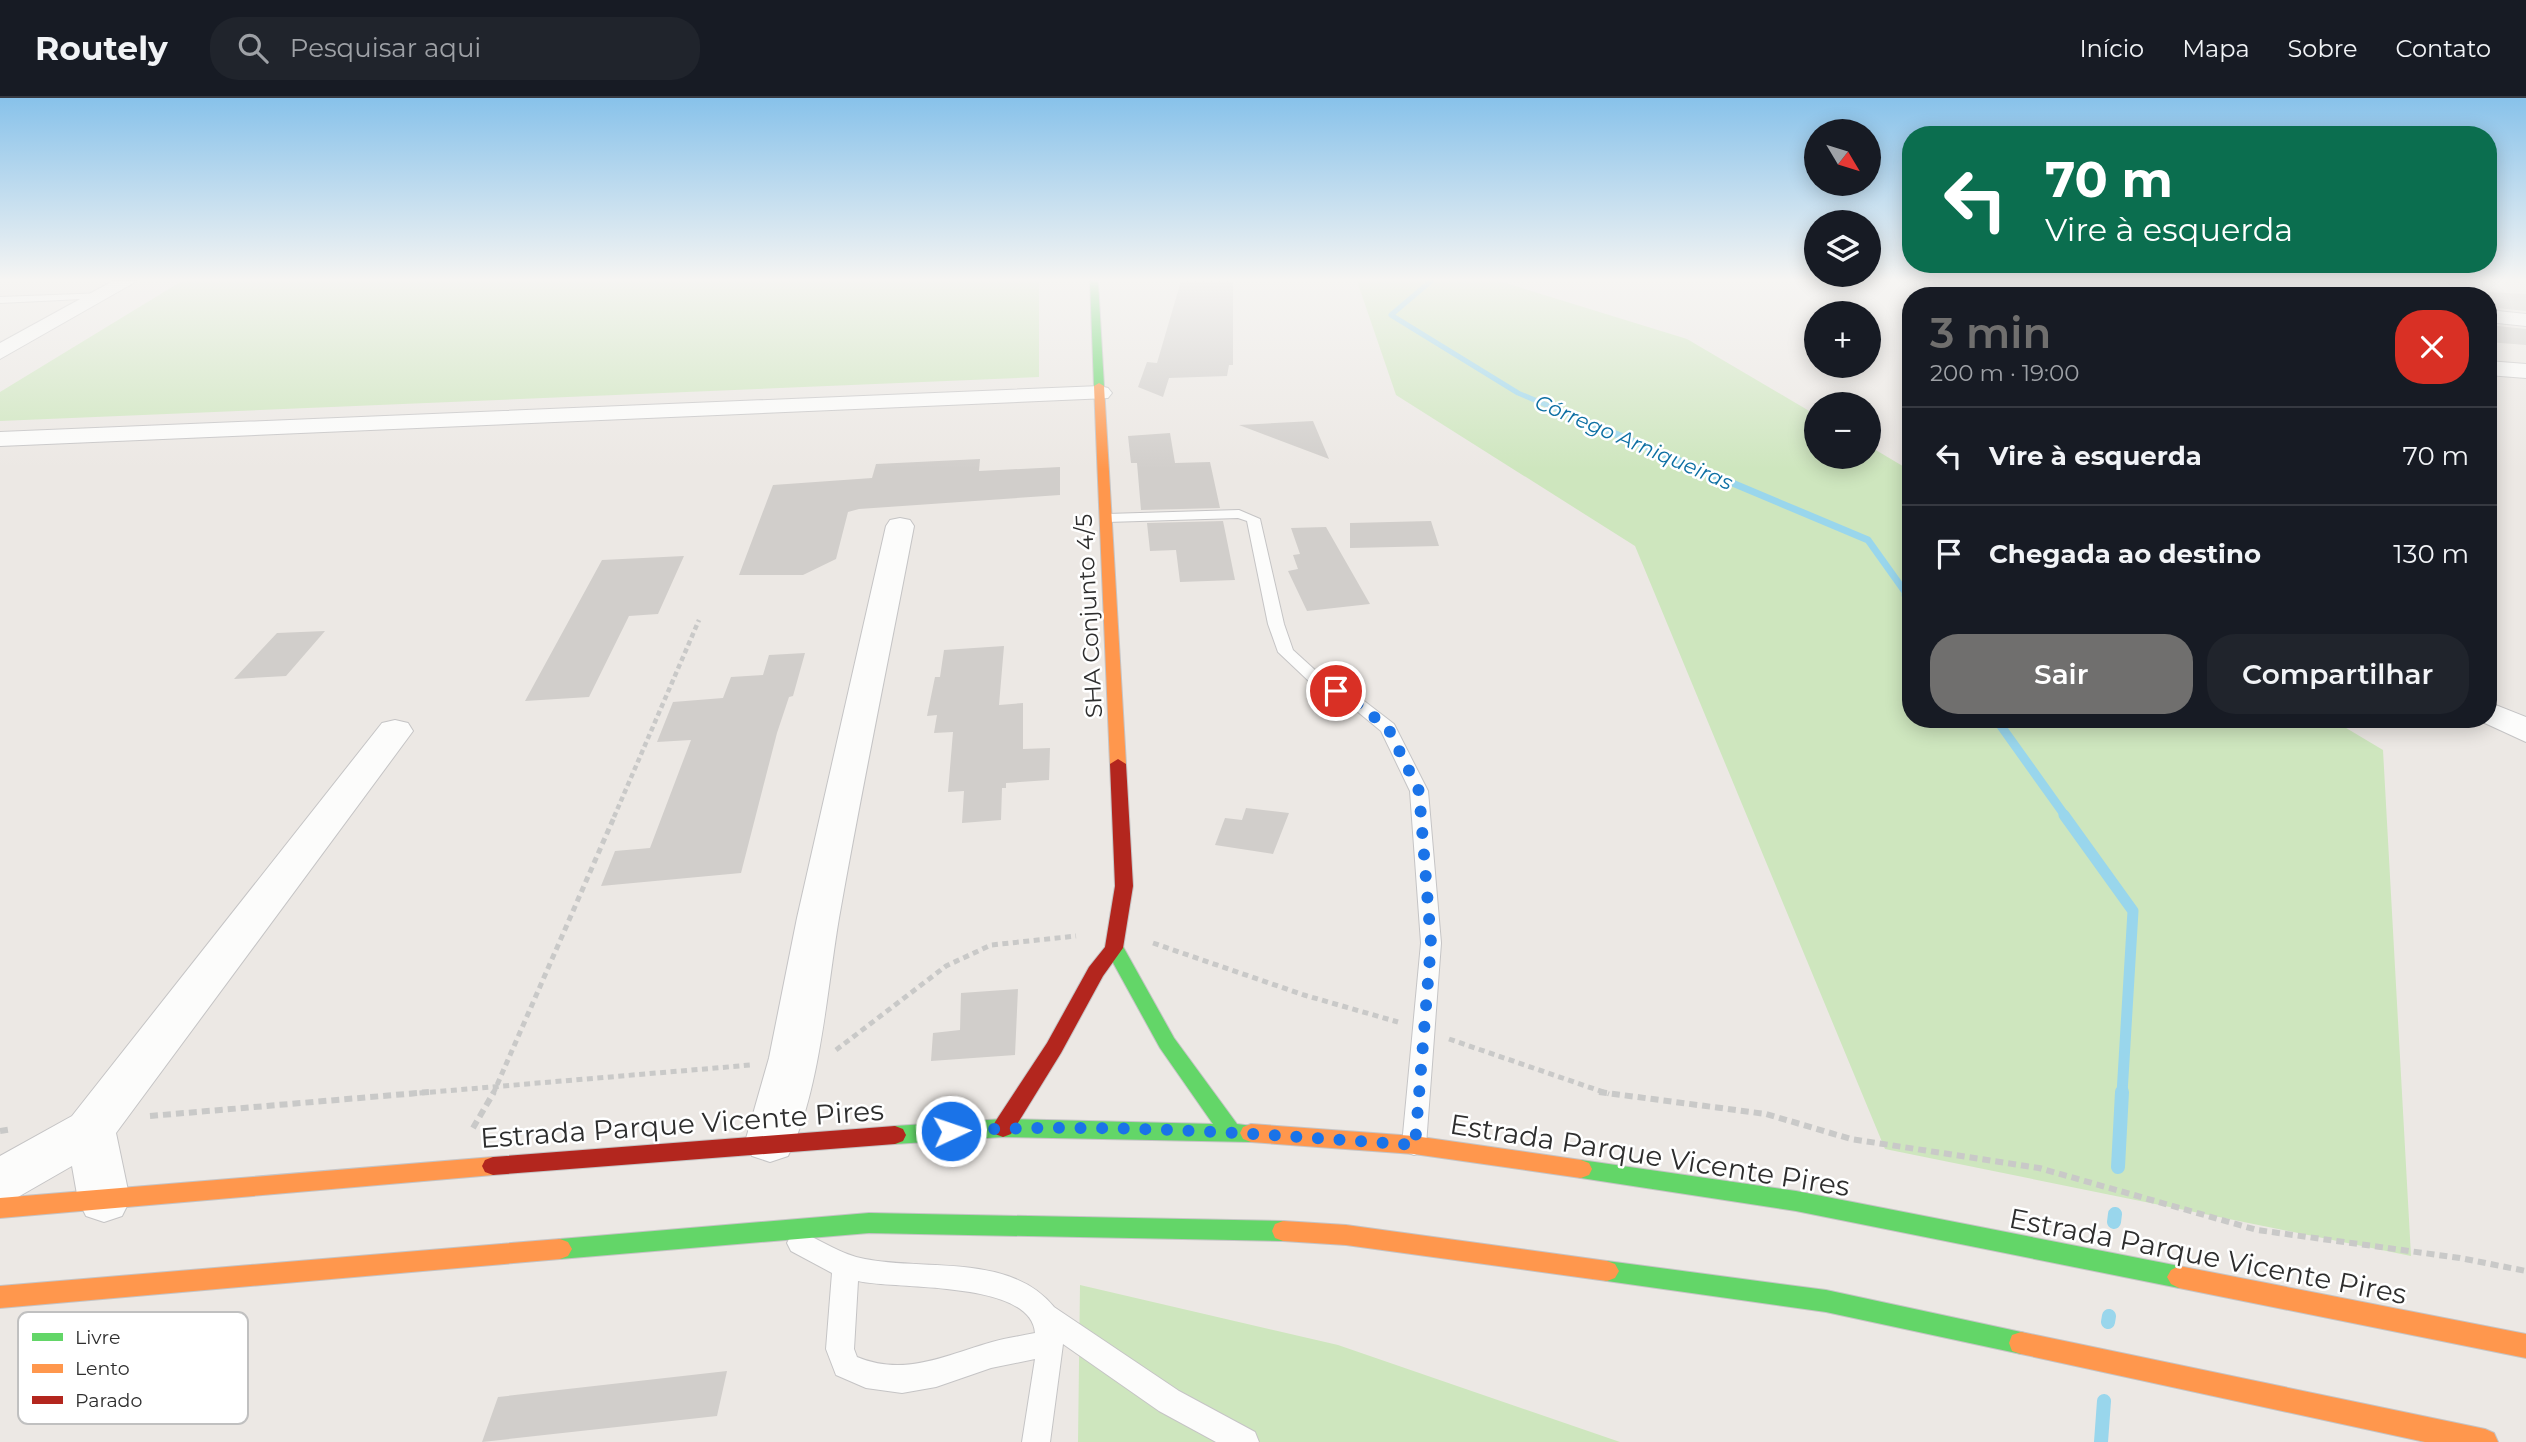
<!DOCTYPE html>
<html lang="pt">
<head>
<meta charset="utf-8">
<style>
  body { margin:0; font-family:Montserrat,sans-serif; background:#20242c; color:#f1f3f6; height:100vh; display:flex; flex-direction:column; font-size:26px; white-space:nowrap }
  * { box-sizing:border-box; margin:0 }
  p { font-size:23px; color:#9ea1a6 }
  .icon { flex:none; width:38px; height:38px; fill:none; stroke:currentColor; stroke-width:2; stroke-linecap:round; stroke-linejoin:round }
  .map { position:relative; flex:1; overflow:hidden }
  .side { position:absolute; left:1902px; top:189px; width:595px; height:441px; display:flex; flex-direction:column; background:#171b24; border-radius:28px; box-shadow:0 4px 18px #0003 }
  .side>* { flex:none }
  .guide { position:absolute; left:1902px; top:28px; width:595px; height:147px; border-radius:28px; box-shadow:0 4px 18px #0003; background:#0b6e4f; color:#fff; overflow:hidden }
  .needle { width:46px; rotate:128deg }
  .buttons { position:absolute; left:1804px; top:21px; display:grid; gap:14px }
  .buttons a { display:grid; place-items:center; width:77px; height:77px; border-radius:50%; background:#171b24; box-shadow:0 4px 18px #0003; font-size:35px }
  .pin { position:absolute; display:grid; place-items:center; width:60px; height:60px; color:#fff; margin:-30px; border:4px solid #fff; border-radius:50%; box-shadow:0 2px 7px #0007 }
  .me { position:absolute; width:77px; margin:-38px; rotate:87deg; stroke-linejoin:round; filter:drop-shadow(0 0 5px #0008) }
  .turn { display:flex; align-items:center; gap:24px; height:147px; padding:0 28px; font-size:32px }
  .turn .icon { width:91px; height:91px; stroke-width:2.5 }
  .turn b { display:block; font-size:49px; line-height:60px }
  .round { display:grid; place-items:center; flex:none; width:74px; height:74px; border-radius:28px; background:#20242c }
  .head { display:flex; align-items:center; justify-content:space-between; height:119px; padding:0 28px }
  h1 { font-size:42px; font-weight:600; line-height:52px; color:#706f6e }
  .cta { display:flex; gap:14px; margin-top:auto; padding:14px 28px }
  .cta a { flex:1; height:80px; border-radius:28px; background:#706f6e; color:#fff; font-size:28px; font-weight:600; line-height:80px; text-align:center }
  .cta a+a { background:#20242c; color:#f1f3f6 }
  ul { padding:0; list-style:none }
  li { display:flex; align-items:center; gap:21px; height:98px; padding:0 28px; border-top:2px solid #363941 }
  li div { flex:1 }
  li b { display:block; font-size:26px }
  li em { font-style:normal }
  header { display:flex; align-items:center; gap:42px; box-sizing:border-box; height:98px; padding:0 35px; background:#171b24; border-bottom:2px solid #363941 }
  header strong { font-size:33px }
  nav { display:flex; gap:38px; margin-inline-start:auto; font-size:24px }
  .search { width:490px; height:63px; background:#20242c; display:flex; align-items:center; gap:18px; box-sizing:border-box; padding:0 24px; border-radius:28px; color:#9ea1a6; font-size:26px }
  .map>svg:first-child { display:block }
  .green { fill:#cee6be }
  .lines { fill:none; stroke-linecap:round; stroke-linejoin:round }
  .stream-far4 { stroke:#99d6ec; stroke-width:5 }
  .stream-far3 { stroke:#99d6ec; stroke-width:7 }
  .stream-far2 { stroke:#99d6ec; stroke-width:9 }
  .stream-far1 { stroke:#99d6ec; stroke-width:11 }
  .stream { stroke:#99d6ec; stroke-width:14 }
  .building { fill:#d1cecb }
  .lane-casing { stroke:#c5c4c5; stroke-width:2 }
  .street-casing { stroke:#c5c4c5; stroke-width:2 }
  .fast-casing { stroke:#c5c4c5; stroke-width:2 }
  .slow-casing { stroke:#c5c4c5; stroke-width:2 }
  .jam-casing { stroke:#c5c4c5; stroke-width:2 }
  .path-far2 { stroke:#c9c9c8; stroke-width:4.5; stroke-dasharray:5 3.5; stroke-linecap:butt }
  .path-far1 { stroke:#c9c9c8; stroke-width:5; stroke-dasharray:6 4.5; stroke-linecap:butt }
  .path { stroke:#c9c9c8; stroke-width:6; stroke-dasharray:8 5; stroke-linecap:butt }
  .lane { fill:#fcfcfb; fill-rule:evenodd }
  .street { fill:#fcfcfb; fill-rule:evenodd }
  .fast { fill:#63d668; fill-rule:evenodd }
  .slow { fill:#ff974d; fill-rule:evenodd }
  .jam { fill:#b3261e; fill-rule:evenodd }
  .route { stroke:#1a73e8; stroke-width:12; stroke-dasharray:0 21.6 }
  .labels { text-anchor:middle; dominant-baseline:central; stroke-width:5; stroke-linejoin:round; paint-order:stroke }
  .far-water-label { font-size:21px; font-style:italic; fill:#0d6fa3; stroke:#fff }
  .street-label { font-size:23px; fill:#2e2e2e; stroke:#fff }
  .near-street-label { font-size:28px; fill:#2e2e2e; stroke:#fff }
  .key { fill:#fff; stroke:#c0c0c0; stroke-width:2 }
  .key-label { font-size:19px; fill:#2e2e2e }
</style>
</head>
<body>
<header>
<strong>Routely</strong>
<div class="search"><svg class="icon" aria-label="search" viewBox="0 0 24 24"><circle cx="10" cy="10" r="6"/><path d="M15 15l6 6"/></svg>Pesquisar aqui</div>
<nav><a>Início</a><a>Mapa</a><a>Sobre</a><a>Contato</a></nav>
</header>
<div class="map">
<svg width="2526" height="1344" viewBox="0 0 2526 1344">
  <rect width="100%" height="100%" fill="#ece8e4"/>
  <path class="green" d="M182 183H1039V279L0 323V294Z
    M1357 183H1499L1687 241 1816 317V359H1869V348L1911 373V621H2331L2383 652 2411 1158 1885 1051 1635 448 1396 297Z
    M1080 1187 1338 1247 1620 1344H1078Z"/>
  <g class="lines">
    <path class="stream-far4" d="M1431 183 1391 217 1518 295 1585 323"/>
    <path class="stream-far3" d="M1580 321 1868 442 1908 498"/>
    <path class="stream-far2" d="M1906 497 1911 503
      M1996 621 2066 719"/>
    <path class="stream-far1" d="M2064 717 2133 813 2122 996"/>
    <path class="stream" d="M2118 1069 2122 994
      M2114 1124 2115 1116
      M2108 1224 2109 1218
      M2101 1344 2104 1303"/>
  </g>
  <path class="building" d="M1181 183H1233V267H1229L1227 278 1169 280 1163 299 1138 289 1147 264 1157 265Z
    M2488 194 2526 196V213L2488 209Z
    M2488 227 2526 231V247L2488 244Z
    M1313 323 1329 361 1239 327Z
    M1170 335 1175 365 1210 364 1220 410 1141 412 1137 365H1131L1128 338Z
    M980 361 979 373 1060 369V397L859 411 848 414 836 461 803 477H739L773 387 872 380 876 366Z
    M1223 423 1235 482 1180 484 1176 452 1150 453 1147 425Z
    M1431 423 1439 448 1350 450V425Z
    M1326 429 1370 506 1307 513 1288 473 1298 471 1293 457 1300 456 1291 430Z
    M684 458 658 516 629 518 589 599 525 603 602 462Z
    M325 533 286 578 234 581 277 535Z
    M1004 548 999 607 1023 605V651L1050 650 1049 682 1006 685V690H1002L1001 722 962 725 964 693 948 694 953 634 934 635 937 617 927 618 935 579H940L944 552Z
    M805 555 793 598 789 599 777 635 741 775 601 788 615 753 650 750 691 642 657 644 673 604 723 600 731 579 763 577 769 557Z
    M1246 710 1289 715 1273 756 1215 747 1225 720 1242 722Z
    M1018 891 1015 957 931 963 933 935 960 932 961 895Z
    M727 1273 717 1318 482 1344 498 1299Z"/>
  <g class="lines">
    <defs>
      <path id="lane" d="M105 195 107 197 102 200 0 205V199Z
        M1239 412 1260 421 1284 526 1293 552 1326 582 1359 599 1394 626 1428 693 1441 845 1426 1047 1422 1054 1414 1057 1406 1054 1402 1047 1421 845 1410 693 1381 633 1347 605 1314 588 1278 554 1268 526 1247 423 1238 420 1107 424 1100 420 1107 416Z
        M800 1134C822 1142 841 1157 865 1161 926 1173 1010 1155 1054 1209L1179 1293 1255 1334 1259 1344H1216L1159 1313 1063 1246 1050 1344H1022L1035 1261 991 1270 936 1289 902 1295 866 1290 836 1277 826 1251 832 1175 791 1153 787 1145 791 1137ZM858 1183C897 1192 1031 1182 1035 1235 1021 1238 1006 1240 992 1244 946 1257 905 1279 857 1259L854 1251Z"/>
      <path id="street" d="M113 183H137L0 261V245Z
        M1915 183H1933L1941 198H1921Z
        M2424 183H2445L2463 198H2440Z
        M2488 212 2526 216V228L2488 224Z
        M2488 263 2526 266V280L2488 277Z
        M1100 288 1108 290 1112 295 1108 300 0 348V334Z
        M900 420 910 422 914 428C889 559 862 689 839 820 827 891 820 995 788 1058L770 1064 752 1058 745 1044 769 960 797 820 886 428 890 422Z
        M2488 604 2526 619V644L2476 621H2488Z
        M395 622 408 625 413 633 116 1035 130 1102 122 1118 104 1124 86 1118 78 1102 72 1068 18 1099 0 1106V1058L72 1018 382 625Z"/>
      <path id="fast" d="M1090 183H1098L1104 288 1099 291 1094 288Z
        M1114 843 1121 845 1174 940 1237 1026 1259 1029 1262 1035 1259 1041 1251 1044 1003 1039 895 1046 887 1043 884 1037 887 1031 895 1028 1003 1021 1213 1026 1160 950 1105 850 1107 845Z
        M1581 1062 1796 1093 2179 1168 2187 1172 2191 1179 2187 1186 2179 1190 1796 1113 1581 1080 1573 1077 1570 1071 1573 1065Z
        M869 1115 1283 1123 1291 1126 1294 1133 1291 1140 1283 1143 869 1135 560 1161 552 1158 548 1151 552 1144 560 1141Z
        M1607 1163 1826 1192 2021 1234 2030 1237 2033 1245 2030 1253 2021 1256 1826 1214 1607 1183 1599 1180 1595 1173 1599 1166Z"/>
      <path id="slow" d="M1099 285 1104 288 1126 666 1118 671 1110 666 1094 288Z
        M1251 1026 1414 1038 1581 1062 1589 1065 1592 1071 1589 1077 1581 1080 1414 1056 1251 1044 1243 1041 1240 1035 1243 1029Z
        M493 1059 501 1062 504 1068 501 1074 493 1077 0 1120V1100Z
        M1283 1123 1346 1127 1607 1163 1615 1166 1619 1173 1615 1180 1607 1183 1346 1147 1283 1143 1275 1140 1272 1133 1275 1126Z
        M560 1141 568 1144 572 1151 568 1158 560 1161 0 1210V1188Z
        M2179 1168 2526 1236V1260L2179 1190 2171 1186 2167 1179 2171 1172Z
        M2021 1234 2485 1331 2494 1335 2498 1344H2425L2021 1256 2012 1253 2009 1245 2012 1237Z"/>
      <path id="jam" d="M1118 661 1126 666 1133 788 1123 850 1103 878 1061 955 1011 1036 1003 1039 995 1036 992 1030 995 1024 1047 945 1089 869 1105 849 1115 788 1110 666Z
        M895 1028 903 1031 906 1037 903 1043 895 1046 493 1077 485 1074 482 1068 485 1062 493 1059Z"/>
    </defs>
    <use href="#lane" class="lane-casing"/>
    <use href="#street" class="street-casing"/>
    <use href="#fast" class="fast-casing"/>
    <use href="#slow" class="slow-casing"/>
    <use href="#jam" class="jam-casing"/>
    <path class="path-far2" d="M614 719 699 522"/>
    <path class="path-far1" d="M1153 845 1304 897 1398 924
      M1449 941 1609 996
      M836 952 946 868 991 847 1076 838
      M409 996 751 967
      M493 996 615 717"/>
    <path class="path" d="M1599 994 1766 1016 1851 1041 2039 1070 2257 1132 2460 1160 2526 1173
      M150 1018 429 994
      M473 1030 494 994
      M0 1033 12 1031"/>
    <use href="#lane" class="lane"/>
    <use href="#street" class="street"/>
    <use href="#fast" class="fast"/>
    <use href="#slow" class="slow"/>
    <use href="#jam" class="jam"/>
  </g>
  <linearGradient id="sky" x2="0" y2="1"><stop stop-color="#88c2ea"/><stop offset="0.49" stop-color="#f6f5f3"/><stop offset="1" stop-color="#f6f5f3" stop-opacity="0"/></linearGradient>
  <rect width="2526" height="371" fill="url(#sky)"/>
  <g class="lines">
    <path class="route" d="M951 1033C1105 1024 1261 1036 1415 1047L1431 845 1419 693 1388 630 1353 602 1336 593"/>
  </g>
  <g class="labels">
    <g class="far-water-label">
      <text transform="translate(1634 344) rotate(23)">Córrego Arniqueiras</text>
    </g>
    <g class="street-label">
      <text transform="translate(1089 518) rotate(-93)">SHA Conjunto 4/5</text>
    </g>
    <g class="near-street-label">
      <text transform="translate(682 1026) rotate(-4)">Estrada Parque Vicente Pires</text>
      <text transform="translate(1650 1057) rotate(9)">Estrada Parque Vicente Pires</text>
      <text transform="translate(2208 1158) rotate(11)">Estrada Parque Vicente Pires</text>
    </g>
  </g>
  <rect x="18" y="1214" width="230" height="112" rx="10" class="key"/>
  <rect x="32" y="1235" width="31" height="8" fill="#63d668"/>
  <rect x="32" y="1266" width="31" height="9" fill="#ff974d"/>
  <rect x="32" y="1298" width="31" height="8" fill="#b3261e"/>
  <g class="key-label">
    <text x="75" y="1246">Livre</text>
    <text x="75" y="1277">Lento</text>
    <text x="75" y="1309">Parado</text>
  </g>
</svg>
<div class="buttons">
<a><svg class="needle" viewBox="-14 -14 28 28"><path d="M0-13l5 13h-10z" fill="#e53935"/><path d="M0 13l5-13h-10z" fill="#9ea1a6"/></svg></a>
<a><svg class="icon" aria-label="layers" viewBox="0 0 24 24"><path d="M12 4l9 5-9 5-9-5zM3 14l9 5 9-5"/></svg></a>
<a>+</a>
<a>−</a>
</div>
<div class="pin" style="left:1336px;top:593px;background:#d93025"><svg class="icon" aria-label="arrive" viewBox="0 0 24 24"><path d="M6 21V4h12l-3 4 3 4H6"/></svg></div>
<svg class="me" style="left:951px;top:1033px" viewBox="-20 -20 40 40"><circle r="17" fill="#1a73e8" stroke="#fff" stroke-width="3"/><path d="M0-11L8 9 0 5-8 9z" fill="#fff"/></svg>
<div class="guide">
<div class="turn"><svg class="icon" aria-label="left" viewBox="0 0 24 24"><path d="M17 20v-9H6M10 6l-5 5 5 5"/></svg><div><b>70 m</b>Vire à esquerda</div></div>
</div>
<section class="side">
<div class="head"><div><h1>3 min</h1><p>200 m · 19:00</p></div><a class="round" style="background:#d93025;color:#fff"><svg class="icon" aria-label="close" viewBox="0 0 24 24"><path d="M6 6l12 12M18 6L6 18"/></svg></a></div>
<ul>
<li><svg class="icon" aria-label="left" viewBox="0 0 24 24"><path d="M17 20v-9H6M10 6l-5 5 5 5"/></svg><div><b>Vire à esquerda</b></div><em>70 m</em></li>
<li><svg class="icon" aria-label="arrive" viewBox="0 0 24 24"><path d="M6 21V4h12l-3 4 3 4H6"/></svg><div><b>Chegada ao destino</b></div><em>130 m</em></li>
</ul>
<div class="cta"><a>Sair</a><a>Compartilhar</a></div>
</section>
</div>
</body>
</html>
